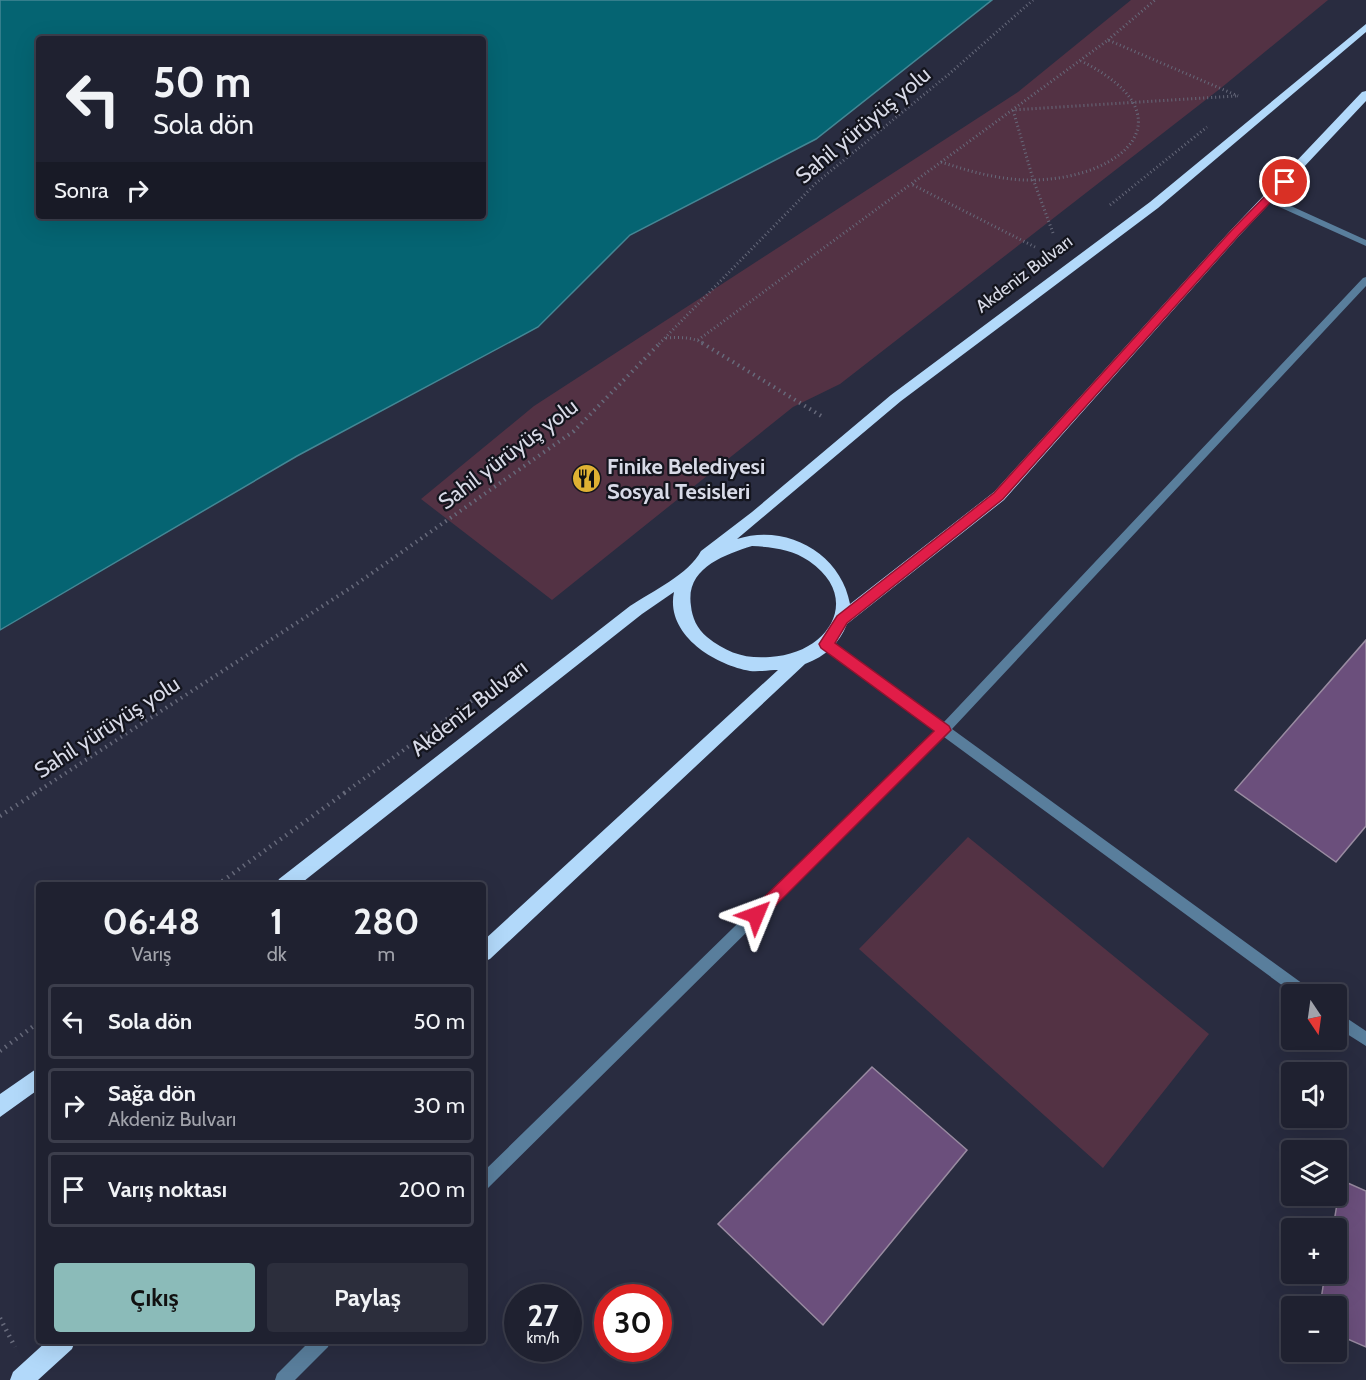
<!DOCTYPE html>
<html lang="tr">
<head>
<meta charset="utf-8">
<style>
  body { margin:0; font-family:Cabin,sans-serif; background:#2c2e3c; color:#f1f3f6; height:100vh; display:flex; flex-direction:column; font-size:22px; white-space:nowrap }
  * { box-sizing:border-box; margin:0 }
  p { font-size:20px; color:#a1a3ab }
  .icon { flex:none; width:33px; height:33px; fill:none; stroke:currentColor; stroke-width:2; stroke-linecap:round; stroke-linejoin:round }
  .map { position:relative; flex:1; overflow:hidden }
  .panel { position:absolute; left:36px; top:882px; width:450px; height:462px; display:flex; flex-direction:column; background:#1f2130; border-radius:6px; box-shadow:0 6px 24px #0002,0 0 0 2px #3c3e4c }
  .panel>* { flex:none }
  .banner { position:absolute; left:36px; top:36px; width:450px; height:183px; border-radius:6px; box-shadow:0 6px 24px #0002,0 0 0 2px #3c3e4c; background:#1f2130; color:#f1f3f6; overflow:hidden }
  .needle { width:39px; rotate:167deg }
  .fabs { position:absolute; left:1281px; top:984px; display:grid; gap:12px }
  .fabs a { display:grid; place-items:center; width:66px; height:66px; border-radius:6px; background:#1f2130; box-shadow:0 6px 24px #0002,0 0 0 2px #3c3e4c; font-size:30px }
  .speed { position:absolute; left:504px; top:1284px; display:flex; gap:12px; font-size:30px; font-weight:700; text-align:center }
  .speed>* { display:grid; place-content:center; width:78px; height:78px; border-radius:50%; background:#1f2130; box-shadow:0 6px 24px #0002,0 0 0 2px #3c3e4c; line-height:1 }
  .speed small { font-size:15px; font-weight:400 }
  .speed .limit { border:9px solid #d22; background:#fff; color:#111 }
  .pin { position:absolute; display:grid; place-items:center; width:51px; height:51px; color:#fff; margin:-26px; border:3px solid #fff; border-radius:50%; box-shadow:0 2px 6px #0007 }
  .me { position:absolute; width:66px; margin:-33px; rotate:46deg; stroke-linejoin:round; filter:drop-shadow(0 0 4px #0008) }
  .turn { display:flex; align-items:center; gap:21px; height:126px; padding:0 18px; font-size:27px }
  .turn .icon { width:78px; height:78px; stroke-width:2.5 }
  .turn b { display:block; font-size:42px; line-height:51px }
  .then { display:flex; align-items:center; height:57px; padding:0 18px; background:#0003; gap:12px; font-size:22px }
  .eta { display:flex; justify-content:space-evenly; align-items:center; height:102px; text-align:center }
  .eta b { font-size:36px; font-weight:800; line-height:42px }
  .button { display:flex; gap:12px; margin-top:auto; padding:12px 18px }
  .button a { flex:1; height:69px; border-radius:6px; background:#8bbbb9; color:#111; font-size:24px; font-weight:800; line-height:69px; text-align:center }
  .button a+a { background:#2c2e3c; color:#f1f3f6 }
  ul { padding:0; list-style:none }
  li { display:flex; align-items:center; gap:18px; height:75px; margin:0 12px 9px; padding:0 6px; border:3px solid #3c3e4c; border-radius:6px }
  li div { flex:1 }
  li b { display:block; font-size:22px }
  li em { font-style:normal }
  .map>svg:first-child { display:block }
  .green { fill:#533244 }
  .water { fill:#056472; stroke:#448795; stroke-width:1.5; fill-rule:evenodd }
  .building { fill:#6b4f7c; stroke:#998ba1; stroke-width:1.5 }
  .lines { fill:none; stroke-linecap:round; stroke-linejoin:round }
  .path-far2 { stroke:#676a7b; stroke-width:3; stroke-dasharray:1 3; stroke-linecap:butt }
  .path-far1 { stroke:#676a7b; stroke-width:4; stroke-dasharray:1.5 4.5; stroke-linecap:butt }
  .path { stroke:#676a7b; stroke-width:4.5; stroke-dasharray:1.5 5; stroke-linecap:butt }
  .minor { fill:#597e9c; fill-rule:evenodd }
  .trunk { fill:#b2d9fa; fill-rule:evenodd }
  .route { fill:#e11d48; stroke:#92132f; stroke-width:1.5 }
  .labels { text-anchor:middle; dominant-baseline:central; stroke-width:4.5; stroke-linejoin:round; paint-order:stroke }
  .far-street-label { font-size:18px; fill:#d8dae7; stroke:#14151e }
  .street-label { font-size:22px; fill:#d8dae7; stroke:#14151e }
  .poi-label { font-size:22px; font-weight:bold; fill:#d8dae7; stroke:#14151e; text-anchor:start }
</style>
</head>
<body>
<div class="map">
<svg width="1366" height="1380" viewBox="0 0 1366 1380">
  <rect width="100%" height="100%" fill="#292c40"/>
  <path class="green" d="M1131 0H1328L1221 88 840 384 793 407 552 600 421 499 534 406 1018 92Z
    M968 837 1209 1034 1103 1168 859 949Z"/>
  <path class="water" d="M0 0H992L816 139 630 235 538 327 297 456 0 630ZM39 39H483V216H39Z"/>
  <path class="building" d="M1366 640V826L1336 862 1235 790Z
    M872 1067 967 1150 823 1325 718 1224Z
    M1341 1180 1366 1191V1347L1336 1334V1306H1320L1325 1274H1336V1228H1333Z"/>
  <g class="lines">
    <path class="path-far2" d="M1108 40 1155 0
      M941 162C972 172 1003 181 1036 180 1126 177 1190 115 1081 61
      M1110 205 1207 127
      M1053 233 1033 179 1013 110 1237 96
      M1035 247 911 184 1108 40 1238 96
      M666 338C680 337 693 337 705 344
      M698 340 911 184
      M659 344 816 183 949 74 1033 0"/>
    <path class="path-far1" d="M702 343 823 417
      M35 793 355 585 574 431 660 343
      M344 793 484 692"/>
    <path class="path" d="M0 816 37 792
      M217 885 346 792
      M0 1051 39 1022
      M0 1318 15 1347"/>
    <path class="minor" d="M1269 196 1366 240V246L1266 201 1265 199Z
      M1366 277V286L952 729 1310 989 1312 994H1294L944 737 488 1188 483 1191V1172L935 731 822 647 820 644 822 641H830L943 723 1363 278Z
      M1336 1011 1366 1031V1046L1336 1027Z
      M310 1341H330L328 1347 295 1380H275L277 1374Z"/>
    <path class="trunk" d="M1366 24V32L1158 208 901 401 737 539C786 523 841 553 850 604L994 492 1231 230 1362 92 1366 91V101L1239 236 1004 500 847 624C839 644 826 656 805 664L490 959 483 962V941L778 670C769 670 758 672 750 671 715 665 665 635 674 592L642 614 299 885H276L279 879 630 606C653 591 689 574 701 551L752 512 891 395 1150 202ZM752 546C772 547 792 549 809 561 863 598 829 654 770 657 745 659 727 653 707 637 697 629 692 617 691 606 685 568 724 555 752 546Z
      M39 1067V1089L0 1117V1094Z
      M47 1341H75L72 1349 38 1380H10L13 1372Z"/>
  </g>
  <path class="route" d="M1282 179 1290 182 1239 235 1003 499 847 623 835 643 949 726 951 730 762 919 756 922 751 919 748 915 751 910 934 731 821 648 819 644 837 616 994 493 1231 231Z"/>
  <defs>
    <symbol id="restaurant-disc" viewBox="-11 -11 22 22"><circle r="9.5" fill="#dfb133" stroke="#14151e"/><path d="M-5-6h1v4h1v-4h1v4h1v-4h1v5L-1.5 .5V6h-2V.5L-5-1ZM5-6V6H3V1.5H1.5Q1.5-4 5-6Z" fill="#111"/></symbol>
  </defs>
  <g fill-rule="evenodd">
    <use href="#restaurant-disc" x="570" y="462" width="33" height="33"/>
  </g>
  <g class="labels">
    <g class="far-street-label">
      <text transform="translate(1024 274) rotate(-37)">Akdeniz Bulvarı</text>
    </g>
    <g class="street-label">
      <text transform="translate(863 125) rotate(-40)">Sahil yürüyüş yolu</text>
      <text transform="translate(508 454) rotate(-37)">Sahil yürüyüş yolu</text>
      <text transform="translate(469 708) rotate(-38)">Akdeniz Bulvarı</text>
      <text transform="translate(107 727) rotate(-33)">Sahil yürüyüş yolu</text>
    </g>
    <g class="poi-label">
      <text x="607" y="466">Finike Belediyesi<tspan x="607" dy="25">Sosyal Tesisleri</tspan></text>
    </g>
  </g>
</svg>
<div class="fabs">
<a><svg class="needle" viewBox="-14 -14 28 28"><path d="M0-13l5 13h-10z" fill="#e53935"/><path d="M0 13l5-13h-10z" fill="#a1a3ab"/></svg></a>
<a><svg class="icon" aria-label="sound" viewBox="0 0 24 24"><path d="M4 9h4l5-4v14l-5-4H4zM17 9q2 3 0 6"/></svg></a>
<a><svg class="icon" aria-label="layers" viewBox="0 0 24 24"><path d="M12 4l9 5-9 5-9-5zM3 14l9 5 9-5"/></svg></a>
<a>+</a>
<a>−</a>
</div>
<div class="speed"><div>27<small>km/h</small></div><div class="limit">30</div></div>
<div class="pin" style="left:1285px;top:182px;background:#d93025"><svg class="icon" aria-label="arrive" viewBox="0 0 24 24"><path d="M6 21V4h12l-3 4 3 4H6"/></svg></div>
<svg class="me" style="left:756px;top:915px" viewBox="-20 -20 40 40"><path d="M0-17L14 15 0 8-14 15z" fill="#e11d48" stroke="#fff" stroke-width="4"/></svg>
<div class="banner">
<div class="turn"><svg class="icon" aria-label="left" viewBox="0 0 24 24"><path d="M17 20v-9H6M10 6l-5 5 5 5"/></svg><div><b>50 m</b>Sola dön</div></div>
<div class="then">Sonra<svg class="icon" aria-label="right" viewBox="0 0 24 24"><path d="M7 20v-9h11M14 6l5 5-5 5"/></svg></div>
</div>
<section class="panel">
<div class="eta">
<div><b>06:48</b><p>Varış</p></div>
<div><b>1</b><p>dk</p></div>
<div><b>280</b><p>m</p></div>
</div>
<ul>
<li><svg class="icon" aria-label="left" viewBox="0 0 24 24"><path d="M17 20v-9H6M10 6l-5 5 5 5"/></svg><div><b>Sola dön</b></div><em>50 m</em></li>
<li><svg class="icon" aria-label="right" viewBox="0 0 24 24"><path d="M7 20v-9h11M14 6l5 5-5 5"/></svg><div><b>Sağa dön</b><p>Akdeniz Bulvarı</p></div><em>30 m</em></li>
<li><svg class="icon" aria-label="arrive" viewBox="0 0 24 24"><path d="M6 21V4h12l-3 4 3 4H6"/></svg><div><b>Varış noktası</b></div><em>200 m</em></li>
</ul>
<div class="button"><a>Çıkış</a><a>Paylaş</a></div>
</section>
</div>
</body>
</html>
